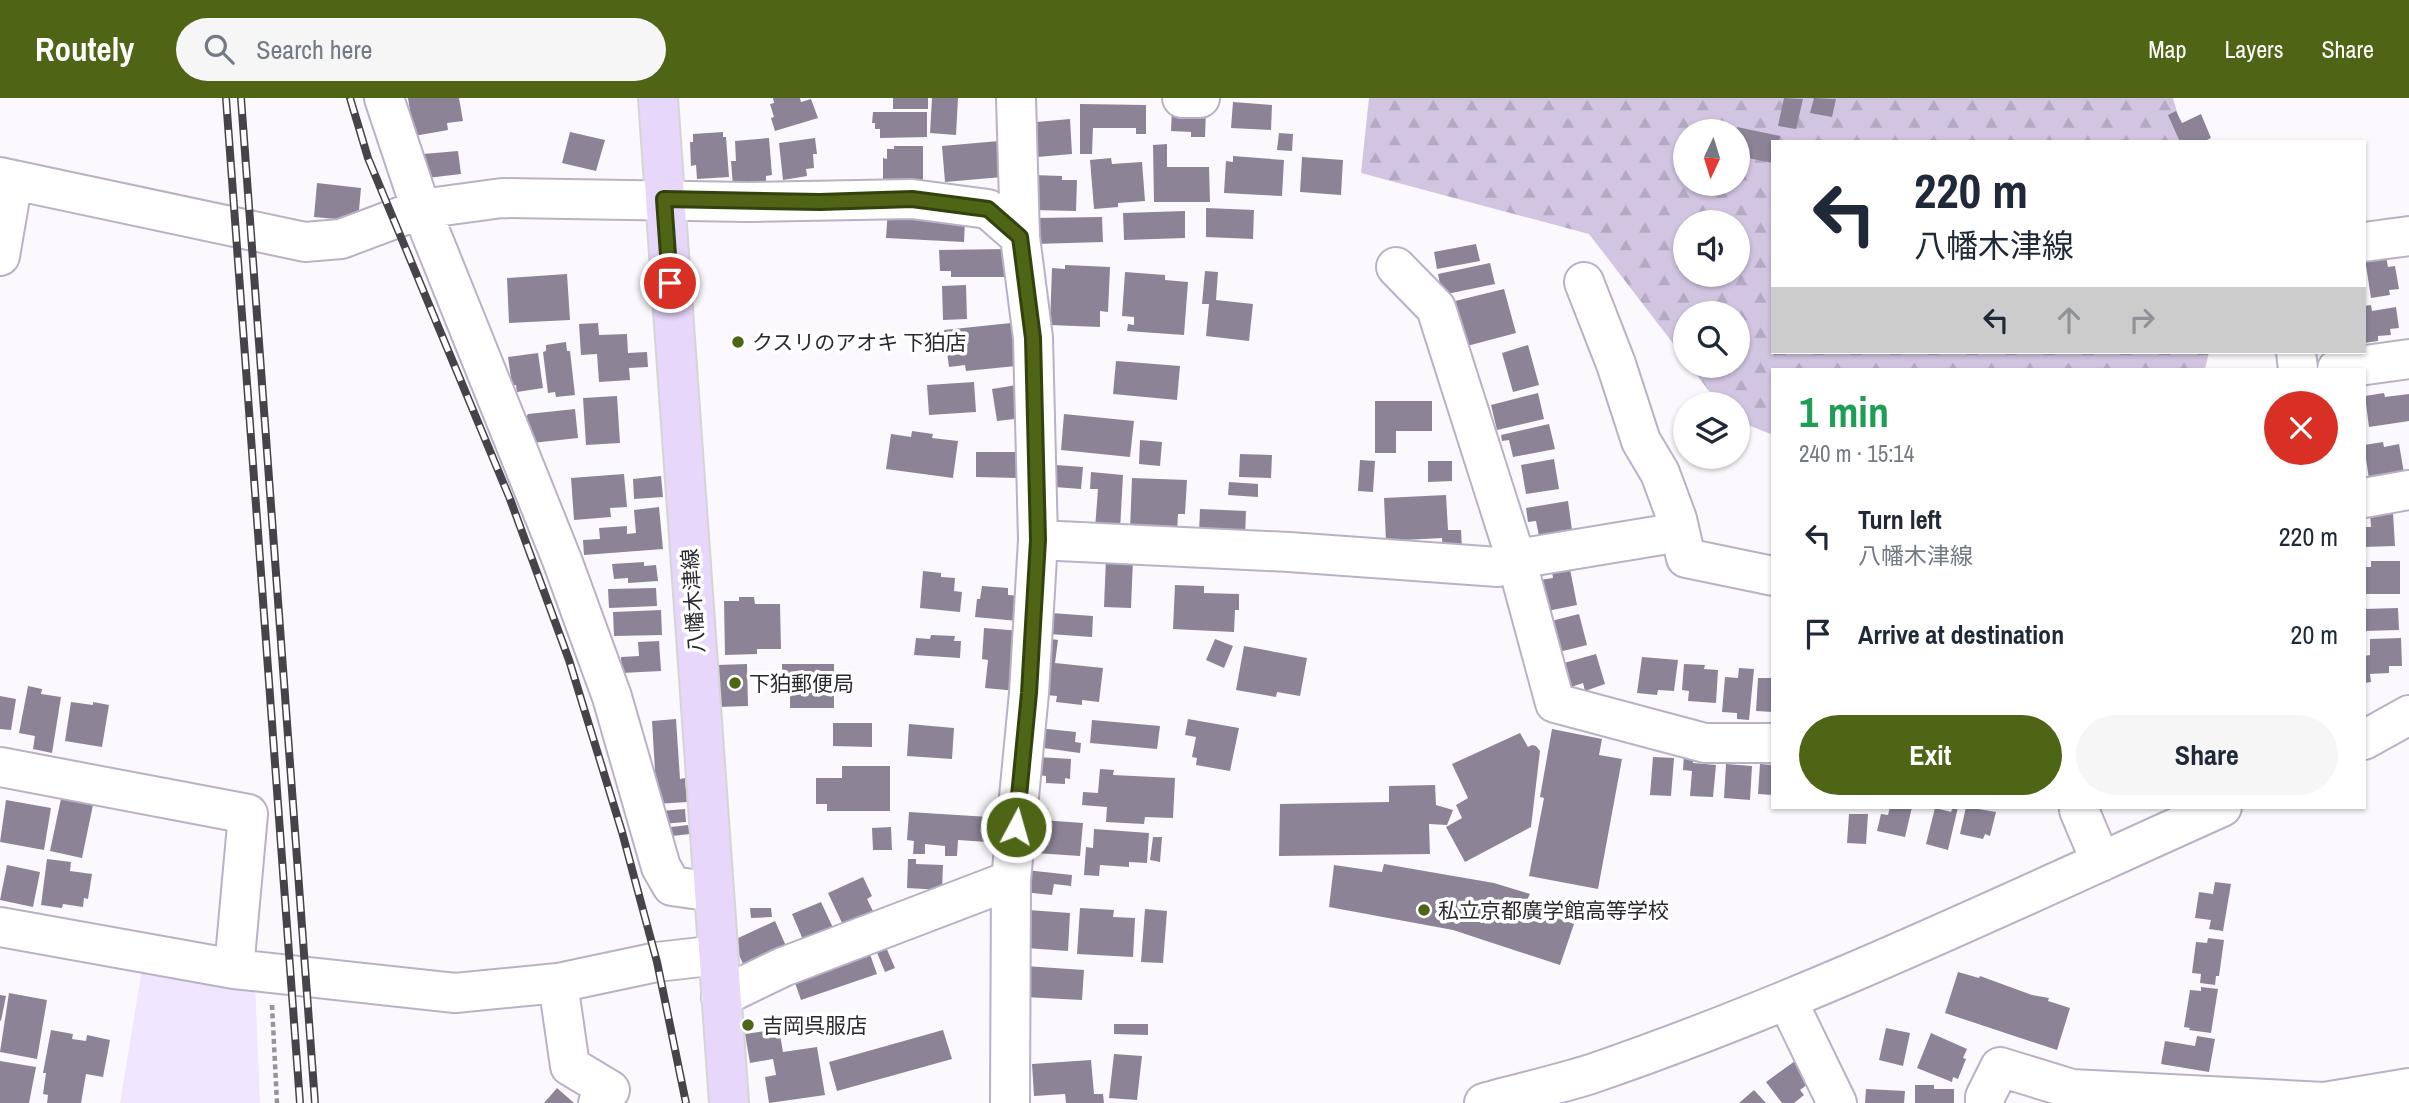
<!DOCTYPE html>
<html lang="en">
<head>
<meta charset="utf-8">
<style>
  body { margin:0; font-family:"Archivo Narrow","Noto Sans JP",sans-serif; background:#f6f6f7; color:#1f2937; height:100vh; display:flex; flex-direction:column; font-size:26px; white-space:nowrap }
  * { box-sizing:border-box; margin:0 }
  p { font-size:23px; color:#747a83 }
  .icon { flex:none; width:38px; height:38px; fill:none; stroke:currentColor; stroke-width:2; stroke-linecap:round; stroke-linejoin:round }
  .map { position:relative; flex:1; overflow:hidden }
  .details { position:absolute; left:1771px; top:270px; width:595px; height:441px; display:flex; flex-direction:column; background:#fff; border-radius:0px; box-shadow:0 2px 5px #0004 }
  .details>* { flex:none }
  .top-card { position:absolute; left:1771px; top:42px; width:595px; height:214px; border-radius:0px; box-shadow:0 2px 5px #0004; background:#fff; color:#1f2937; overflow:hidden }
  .needle { width:46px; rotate:184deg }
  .fabs { position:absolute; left:1673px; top:21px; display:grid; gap:14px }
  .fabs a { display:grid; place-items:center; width:77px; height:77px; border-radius:50%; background:#fff; box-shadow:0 2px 5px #0004; font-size:35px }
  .pin { position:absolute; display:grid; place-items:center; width:60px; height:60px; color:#fff; margin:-30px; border:4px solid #fff; border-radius:50%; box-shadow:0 2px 7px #0007 }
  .me { position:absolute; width:77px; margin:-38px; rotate:6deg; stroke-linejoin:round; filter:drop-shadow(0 0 5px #0008) }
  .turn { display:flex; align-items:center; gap:24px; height:147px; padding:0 28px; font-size:32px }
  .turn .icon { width:91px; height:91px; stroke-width:2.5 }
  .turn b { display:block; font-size:49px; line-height:60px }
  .lanes { display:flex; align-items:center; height:66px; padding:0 28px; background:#0003; justify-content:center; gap:35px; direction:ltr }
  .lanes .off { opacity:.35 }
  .round { display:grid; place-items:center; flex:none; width:74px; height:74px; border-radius:37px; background:#f6f6f7 }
  .summary { display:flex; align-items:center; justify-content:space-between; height:119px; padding:0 28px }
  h1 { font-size:42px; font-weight:800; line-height:52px; color:#1e9e55 }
  .action { display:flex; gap:14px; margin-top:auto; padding:14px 28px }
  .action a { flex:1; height:80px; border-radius:42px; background:#4d6514; color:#fff; font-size:28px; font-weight:800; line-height:80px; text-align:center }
  .action a+a { background:#f6f6f7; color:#1f2937 }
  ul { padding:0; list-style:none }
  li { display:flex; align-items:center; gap:21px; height:98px; padding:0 28px }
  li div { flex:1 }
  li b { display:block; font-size:26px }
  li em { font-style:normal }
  header { display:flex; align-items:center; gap:42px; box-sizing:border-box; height:98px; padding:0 35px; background:#4d6514; color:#fff }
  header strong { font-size:33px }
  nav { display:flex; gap:38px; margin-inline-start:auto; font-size:24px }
  .search { width:490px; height:63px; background:#f6f6f7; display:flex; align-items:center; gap:18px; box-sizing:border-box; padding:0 24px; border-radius:38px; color:#747a83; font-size:26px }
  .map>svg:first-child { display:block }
  .grass { fill:#f1e6ff }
  .forest { fill:url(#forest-firs); fill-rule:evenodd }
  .building { fill:#8c8397 }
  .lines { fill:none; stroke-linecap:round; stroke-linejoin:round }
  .minor-casing { stroke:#bab1c6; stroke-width:42 }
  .major-casing { stroke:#d5d4d6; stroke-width:42 }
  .path { stroke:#969499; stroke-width:4.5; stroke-dasharray:5 3.5; stroke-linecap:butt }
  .minor { stroke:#fff; stroke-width:38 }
  .major { stroke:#e7d7fb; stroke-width:38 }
  .rail-casing { stroke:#47434a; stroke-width:8 }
  .rail { stroke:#fff; stroke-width:5; stroke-dasharray:16; stroke-linecap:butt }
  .route-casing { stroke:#32420d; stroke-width:18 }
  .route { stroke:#4d6514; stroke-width:12 }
  .poi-dot { fill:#4d6514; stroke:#fff; stroke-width:2.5 }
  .labels { text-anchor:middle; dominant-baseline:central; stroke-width:7; stroke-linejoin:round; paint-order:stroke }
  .poi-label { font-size:21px; fill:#2c2830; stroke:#fff; text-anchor:start }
  .street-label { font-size:21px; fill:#2c2830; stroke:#fff }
</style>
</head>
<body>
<header>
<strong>Routely</strong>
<div class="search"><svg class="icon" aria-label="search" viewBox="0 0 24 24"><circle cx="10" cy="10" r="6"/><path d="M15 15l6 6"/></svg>Search here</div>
<nav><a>Map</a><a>Layers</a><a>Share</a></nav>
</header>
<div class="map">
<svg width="2409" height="1005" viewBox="0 0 2409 1005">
  <defs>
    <pattern id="forest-firs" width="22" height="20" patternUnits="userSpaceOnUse" patternTransform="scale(1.75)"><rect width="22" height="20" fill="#d2c5e2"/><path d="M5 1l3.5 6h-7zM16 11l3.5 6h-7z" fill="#b4a9c2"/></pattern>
  </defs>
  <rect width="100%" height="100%" fill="#fbf9fd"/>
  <path class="grass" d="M143 865 255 885 260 1005H120Z"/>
  <path class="forest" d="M1369 0H2173L2186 44H1773V254H2209L2205 271H1773V337L1738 323V306H1719L1690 268H1738V215H1685V261L1589 136 1361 75ZM1685 33H1738V86H1685ZM1685 124H1738V177H1685Z"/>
  <path class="building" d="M408 0H459L463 23 447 25 448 32 414 38Z
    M773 0H800L801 4 811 1 818 20 775 33 771 20 774 19 770 6 774 5Z
    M893 0H928V11H893Z
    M932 0H958L956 37 930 35Z
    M1784 0 1803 1 1796 31 1778 28Z
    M1814 0 1836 1 1832 19 1810 15Z
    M1233 4 1272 7 1271 32 1231 30Z
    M1080 6 1146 7V36H1136V30H1093L1092 56H1080Z
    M1172 11 1206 12 1205 39H1191V34L1171 33Z
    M2176 13 2182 25 2201 16 2211 40 2203 44H2180L2168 17Z
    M873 14H927V39L880 40V31H875V25H872Z
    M1070 21 1072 56 1037 59 1025 25Z
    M1737 29 1780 38 1779 44H1773V65L1738 58Z
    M570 34 605 42 596 73 562 65Z
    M723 34V39H726L729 79 697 81 696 67 691 68 690 44H693V36Z
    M1279 35 1293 36 1292 53 1277 52Z
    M769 40 772 77 766 78V86L753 87V83L741 84 742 87 733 88 731 63H736L735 43Z
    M815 40 817 56H813L814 70 806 71 807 78 783 82 779 45Z
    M999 43 1002 79 945 84 942 48Z
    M1167 46V69H1209L1210 104H1154L1153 47Z
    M894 48H923V86L883 85V60L887 61V51H894Z
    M458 53 461 76 427 80 423 56Z
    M1233 58 1284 62 1282 98 1224 95 1226 63 1233 64Z
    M1302 59 1343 62 1341 97 1300 94Z
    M1111 60 1112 66 1142 64 1145 103 1118 105V109L1094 111 1090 62Z
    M1033 77 1062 78V82H1077L1076 113 1033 112Z
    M317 85 361 90 358 123 314 119Z
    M888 109 965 123 964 144 886 140Z
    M1206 110 1254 112 1253 141 1206 139Z
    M1185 113V140L1124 142 1123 115Z
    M1102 119 1103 144 1035 146V120Z
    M1476 146 1480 163 1437 171 1434 154Z
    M1007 151V179H951V173H940L939 152Z
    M2386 159 2388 169 2395 168 2399 191 2389 192 2390 197 2371 200 2365 161Z
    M1490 165 1495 186 1442 197 1438 176Z
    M1065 167 1110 169 1108 214 1100 213V229L1050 227 1052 170 1065 171Z
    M1205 173 1218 174 1216 202 1253 206 1249 243 1206 238 1209 206H1202Z
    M1125 174 1165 177V182L1188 184 1184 237 1127 233 1128 226 1134 227V219L1122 218Z
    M567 176 570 222 509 225 507 180Z
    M966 187 967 221 943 222 942 188Z
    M1504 191 1516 235 1467 248 1455 203Z
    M2371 207 2372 213 2396 209 2399 230 2390 231 2391 237 2378 238V243L2364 245V208Z
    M598 225 599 237 627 236 628 255 647 254 648 269 629 270 630 282 599 284 597 256 581 257 579 226Z
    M1011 225 1016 268 966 273 965 267 949 269 944 232Z
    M566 244 567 253H570L575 297 556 299 555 294 548 295 543 254 546 253V247Z
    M1528 247 1539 287 1513 294 1502 255Z
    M538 255 543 290 517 294 516 287H512L508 259Z
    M1116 263 1180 268 1177 302 1113 296Z
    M974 284 976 314 929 317 927 287Z
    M1017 287 1022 320 997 323 992 291Z
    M1538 295 1544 321 1497 332 1491 307Z
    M2384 295 2385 299 2409 296V323L2369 329 2365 298Z
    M617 298 620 345 586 347 583 300Z
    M1375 303H1432V333H1396V355H1375Z
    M575 311 578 340 532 345 528 338 526 319 528 316Z
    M1064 316 1134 323 1130 359 1061 352Z
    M1549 326 1555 351 1513 359 1509 342 1502 343 1501 337Z
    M912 333 933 336 932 340 958 343 953 380 886 371 891 336 911 339Z
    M1140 342 1162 344 1160 368 1139 366Z
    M2383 344 2384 349 2399 346 2404 375 2369 381 2364 347Z
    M976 354H1023V380L976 379Z
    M1240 356 1272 357 1271 380 1239 379Z
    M1554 361 1559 391 1526 396 1521 367Z
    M1360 362 1375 363 1373 394 1358 393Z
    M1428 363H1452V383L1428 384Z
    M1056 367 1083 369 1081 391 1055 389Z
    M1091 374 1123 377 1120 432 1095 431 1098 391H1090Z
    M624 376 627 409 610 410 611 419 574 422 571 380Z
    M661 378 663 399 634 401 633 381Z
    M1132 380 1187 382 1185 416H1178L1177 434 1130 432Z
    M1229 384 1258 386V399L1228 397Z
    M1446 397 1448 432H1461L1462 451 1443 452 1442 440 1386 443 1384 400Z
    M1568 403 1572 432 1539 438 1536 423 1528 424 1526 410Z
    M659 409 663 451 584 457 583 442 600 441 599 430 627 428V436L636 435 634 412Z
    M1200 411 1246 413 1245 439 1199 436Z
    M2393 415 2395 448 2364 449V429H2371L2370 416Z
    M1106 460 1133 461 1131 510 1104 509Z
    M2371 463H2400V496H2364V469H2371Z
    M644 464V468L656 467 658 483 628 485V480L614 481 612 466Z
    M1570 471 1577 507 1547 513 1540 482 1553 480 1552 474Z
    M923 473 941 475V479L955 480 954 493 962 494 960 514 920 510Z
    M1175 487 1204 488V495L1239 496V512H1235L1234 534 1173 531Z
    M982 488 1008 490V497L1022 498 1019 523 975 519 977 501H980Z
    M656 490 657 508 609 510 608 491Z
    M739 499H754L755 506H780L781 551H757V556L725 557 724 503H739Z
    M2398 510 2399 532 2364 533V511Z
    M661 512 662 537 614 538 613 514Z
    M1051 515 1093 518 1092 539 1049 536Z
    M1579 516 1587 547 1555 555 1547 524Z
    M984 530 1022 533 1017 593 985 590 988 562 982 561Z
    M931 537 955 538 954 543H961L960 560 914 557 916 540 930 541Z
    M2401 540 2402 568H2389V575L2370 576 2371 584 2364 585V558L2370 557V541Z
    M1051 541 1058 542 1055 565 1103 570 1099 604 1082 602V607L1056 604 1057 598 1046 597Z
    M1215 541 1233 548 1224 570 1206 562Z
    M659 543 661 573 622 575 621 559 639 558 638 544Z
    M1244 548 1307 560 1300 598 1277 594 1276 599 1236 592Z
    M1596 556 1605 586 1585 593 1583 585 1571 589 1564 565Z
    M1642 559 1678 562 1674 593 1658 592 1657 597 1637 595Z
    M747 566 748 608 718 609 717 567Z
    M782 566H834V610H790V586H782Z
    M1684 566 1705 567 1704 571 1718 572 1716 605 1688 603 1689 593 1682 592Z
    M1739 570 1754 571 1749 622 1737 621V615L1722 614 1725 579 1738 580Z
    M1758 580H1773V614L1756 613Z
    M28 588 42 591 41 596 61 599 52 655 33 651 35 638 19 635Z
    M0 598 16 601 11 632 0 631Z
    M71 604 93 607V604L109 607 102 649 65 643Z
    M676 621 680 681 685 680 687 704 657 706 652 623Z
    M1188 621 1239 630 1230 673 1196 667 1197 660 1192 659 1196 639 1185 637Z
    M1092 622 1160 628 1157 651 1090 645Z
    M833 625H872V649L833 648Z
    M909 626 954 630 952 661 907 658Z
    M1038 630 1076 634 1075 644 1081 645 1080 655 1036 649Z
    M1552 631 1602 641 1599 657 1622 661 1598 791 1529 778 1544 700 1540 699Z
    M1520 635 1528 649 1532 647 1536 648 1540 653 1531 729 1465 764 1446 729 1462 720 1456 707 1468 700 1452 666Z
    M1684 656H1693V665L1716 667 1713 699 1690 698 1692 673 1683 672Z
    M1038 659 1071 661 1070 681 1065 680V686L1046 685V678L1037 677Z
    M1653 659 1674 660 1671 698 1650 697Z
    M1726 666 1752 668 1750 702 1724 700Z
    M1760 666 1773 667V697L1758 696Z
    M842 668H890V713H827V706H816V680H842Z
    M1100 671 1114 672 1113 677 1175 680 1173 720 1145 719 1144 726 1106 724 1107 709 1082 707 1083 694 1098 695Z
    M1435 687 1436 707 1453 712 1447 727 1429 726 1430 756 1279 758 1280 706 1389 704V688Z
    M62 696 94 702 82 760 50 753Z
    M6 702 51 710 44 752 0 744Z
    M1890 709H1912L1905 739 1877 733 1881 716 1888 717Z
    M1953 709H1958L1948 752 1926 746 1935 710 1951 714Z
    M1966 709 1996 714 1990 738 1985 736 1983 741 1960 736Z
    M685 711 686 724 661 726 660 713Z
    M909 714 989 719 987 744 958 742 957 758H945V748L925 746V756H913L914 743 907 742Z
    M1849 716H1868L1866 746 1847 745Z
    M1028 721 1083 725 1080 758 1035 755 1036 747 1026 746Z
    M688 727 690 736 672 738 671 729Z
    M891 729 892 752H873L872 730Z
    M1094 731 1149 735 1147 765 1129 764V769L1100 767 1099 778 1084 777 1086 749 1093 750Z
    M1153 739H1162L1160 764 1150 762Z
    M47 761 71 764 70 773 92 776 88 801 84 800 83 809 63 806 62 810 41 807Z
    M908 761H916V766L943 767 942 792 907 790Z
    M1384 766 1494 785 1530 796 1524 808 1574 826 1560 867 1453 832 1329 809 1334 767 1382 774Z
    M7 767 40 774 33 809 0 802Z
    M1026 772 1072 777 1071 788 1054 786 1052 797 1023 794Z
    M863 779 872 798 867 801 873 813 843 827 828 795Z
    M2215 784 2231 786 2223 833 2209 831 2211 822 2195 820 2199 794 2213 796Z
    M821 804 834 832 804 844 792 816Z
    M750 810H771L772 819 751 820Z
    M1080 810 1114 812 1113 819 1135 820 1133 859 1077 856Z
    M1145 811 1167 813 1163 865 1141 864Z
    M1028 812 1070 815 1068 853 1026 850Z
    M775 823 790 857 748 877 734 846 738 845 736 841Z
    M2208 840 2224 842 2219 878H2216L2215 887 2200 885 2201 876 2192 875 2196 844 2207 845Z
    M885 847 895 870 885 874 875 850Z
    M867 848 877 876 801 902 795 885 813 879 811 874Z
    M1025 868 1084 872 1082 902 1024 899Z
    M1958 874 1979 880 1980 878 2032 897 2049 900 2048 903 2070 910 2057 952 1945 915Z
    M2201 889 2218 891 2211 935 2189 932 2190 930 2184 929 2190 892 2201 893Z
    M9 895 47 902 37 961 0 954Z
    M0 897 6 898 1 923 0 922Z
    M1114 926H1148V937L1114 936Z
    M1886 930 1910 935 1903 968 1879 962Z
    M779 931 783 954 817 949 825 997 769 1005 765 979 776 977 773 961 750 965 745 936Z
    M51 932 73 936 72 941 86 943 87 937 110 942 103 979 86 976 81 1005H47L48 997 43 996 46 975H43Z
    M943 932 952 961 837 993 829 964Z
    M1931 935 1967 951 1963 960 1966 961 1958 981 1953 979 1952 984 1917 970Z
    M2197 938 2215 941 2209 974 2161 966 2165 943 2195 948Z
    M1114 956 1142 958 1137 1002 1109 1000Z
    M1091 962 1094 996H1103L1104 1005H1066L1065 996 1034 998 1032 966Z
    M0 963 36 969 29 1005H0Z
    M1795 963 1811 984 1800 992 1804 997 1794 1005H1782L1766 984Z
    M1915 987H1934V991H1954V1005H1915Z
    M557 990 574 1005H544Z
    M1866 991 1905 993 1904 1005H1865Z
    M1754 992 1766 1005H1739Z"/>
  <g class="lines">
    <defs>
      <path id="minor" d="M384 0 421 111 562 462 612 599 661 769 672 788 714 794
        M1182 0H1200
        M0 79 305 144 341 141 421 111 502 100 748 104 912 101 988 111 1020 139
        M2364 144 2409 138
        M0 158 13 82
        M1396 169 1436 210 1516 461 1680 434
        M1584 184 1616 266 1641 343 1660 375 1677 421 1686 460 1773 478
        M2296 254 2298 271
        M2337 271 2409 261
        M2364 400 2409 392
        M1038 442 1289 454 1498 469 1516 461 1555 605 1705 645H1773
        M2364 642 2409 617
        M0 669 248 716 234 871
        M2079 712 2101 764
        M0 829 234 871 455 895 558 885 570 968 610 992 598 1005
        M558 885 657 864 718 857
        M721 899 783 869 1011 782 1029 595 1038 442 1033 240 1020 139 1016 0
        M1787 902 1837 1005
        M1010 1005 1011 782
        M1484 1005C1519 995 1556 987 1591 976 1807 902 2014 802 2222 709
        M1985 1005V999L2000 969 2072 991 2324 1004 2409 990"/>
      <path id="major" d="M658 0 729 1005"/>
    </defs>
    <use href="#minor" class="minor-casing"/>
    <use href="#major" class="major-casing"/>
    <path class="path" d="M272 907 277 1005"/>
    <use href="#minor" class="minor"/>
    <use href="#major" class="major"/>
    <defs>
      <path id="rail" d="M226 0 300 1005
        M241 0 315 1005
        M350 0 368 60 510 401 569 562 622 734 657 864 686 1005"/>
    </defs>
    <use href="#rail" class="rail-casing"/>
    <use href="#rail" class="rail"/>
  </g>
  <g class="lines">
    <defs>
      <path id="route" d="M670 185 664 101 820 104 912 101 988 111 1020 139 1033 240 1038 442 1029 595 1016 729"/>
    </defs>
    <use href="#route" class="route-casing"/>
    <use href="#route" class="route"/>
  </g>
  <g class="poi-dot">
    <circle cx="738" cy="244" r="7"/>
    <circle cx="735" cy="585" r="7"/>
    <circle cx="1424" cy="812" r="7"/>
    <circle cx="748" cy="927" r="7"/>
  </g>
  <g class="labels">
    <g class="poi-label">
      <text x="752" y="244">クスリのアオキ 下狛店</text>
      <text x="749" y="585">下狛郵便局</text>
      <text x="1438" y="812">私立京都廣学館高等学校</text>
      <text x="762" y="927">吉岡呉服店</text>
    </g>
    <g class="street-label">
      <text transform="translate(693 503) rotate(-94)">八幡木津線</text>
    </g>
  </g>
</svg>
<div class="fabs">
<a><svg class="needle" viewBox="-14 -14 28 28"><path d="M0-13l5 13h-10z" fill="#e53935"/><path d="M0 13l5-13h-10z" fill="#747a83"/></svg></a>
<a><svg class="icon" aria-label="sound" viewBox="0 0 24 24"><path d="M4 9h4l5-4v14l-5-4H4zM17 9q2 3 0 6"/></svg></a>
<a><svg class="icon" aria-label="search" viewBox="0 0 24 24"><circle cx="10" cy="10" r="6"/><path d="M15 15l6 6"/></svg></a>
<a><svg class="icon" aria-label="layers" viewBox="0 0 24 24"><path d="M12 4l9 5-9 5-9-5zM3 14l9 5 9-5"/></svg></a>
</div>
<div class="pin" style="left:670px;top:185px;background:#d93025"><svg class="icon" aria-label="arrive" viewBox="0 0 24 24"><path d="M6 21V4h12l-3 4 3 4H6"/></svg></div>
<svg class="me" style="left:1016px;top:729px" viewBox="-20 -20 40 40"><circle r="17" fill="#4d6514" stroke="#fff" stroke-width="3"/><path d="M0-11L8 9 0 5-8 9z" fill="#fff"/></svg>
<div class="top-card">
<div class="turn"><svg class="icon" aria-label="left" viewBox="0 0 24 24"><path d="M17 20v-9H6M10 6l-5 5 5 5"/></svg><div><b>220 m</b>八幡木津線</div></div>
<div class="lanes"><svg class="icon" aria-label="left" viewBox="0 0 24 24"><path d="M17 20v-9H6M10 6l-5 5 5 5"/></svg><svg class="icon off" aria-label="ahead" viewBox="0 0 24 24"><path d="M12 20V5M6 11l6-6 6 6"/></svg><svg class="icon off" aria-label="right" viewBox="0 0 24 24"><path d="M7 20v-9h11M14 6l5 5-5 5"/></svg></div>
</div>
<section class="details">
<div class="summary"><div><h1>1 min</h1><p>240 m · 15:14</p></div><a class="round" style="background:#d93025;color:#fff"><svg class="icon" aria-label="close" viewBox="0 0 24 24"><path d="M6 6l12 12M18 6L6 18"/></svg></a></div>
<ul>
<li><svg class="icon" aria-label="left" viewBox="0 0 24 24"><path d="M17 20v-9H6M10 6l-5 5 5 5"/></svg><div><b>Turn left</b><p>八幡木津線</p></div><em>220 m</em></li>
<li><svg class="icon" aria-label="arrive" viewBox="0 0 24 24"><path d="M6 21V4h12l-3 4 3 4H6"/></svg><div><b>Arrive at destination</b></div><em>20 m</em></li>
</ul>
<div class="action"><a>Exit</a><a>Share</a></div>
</section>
</div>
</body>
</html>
